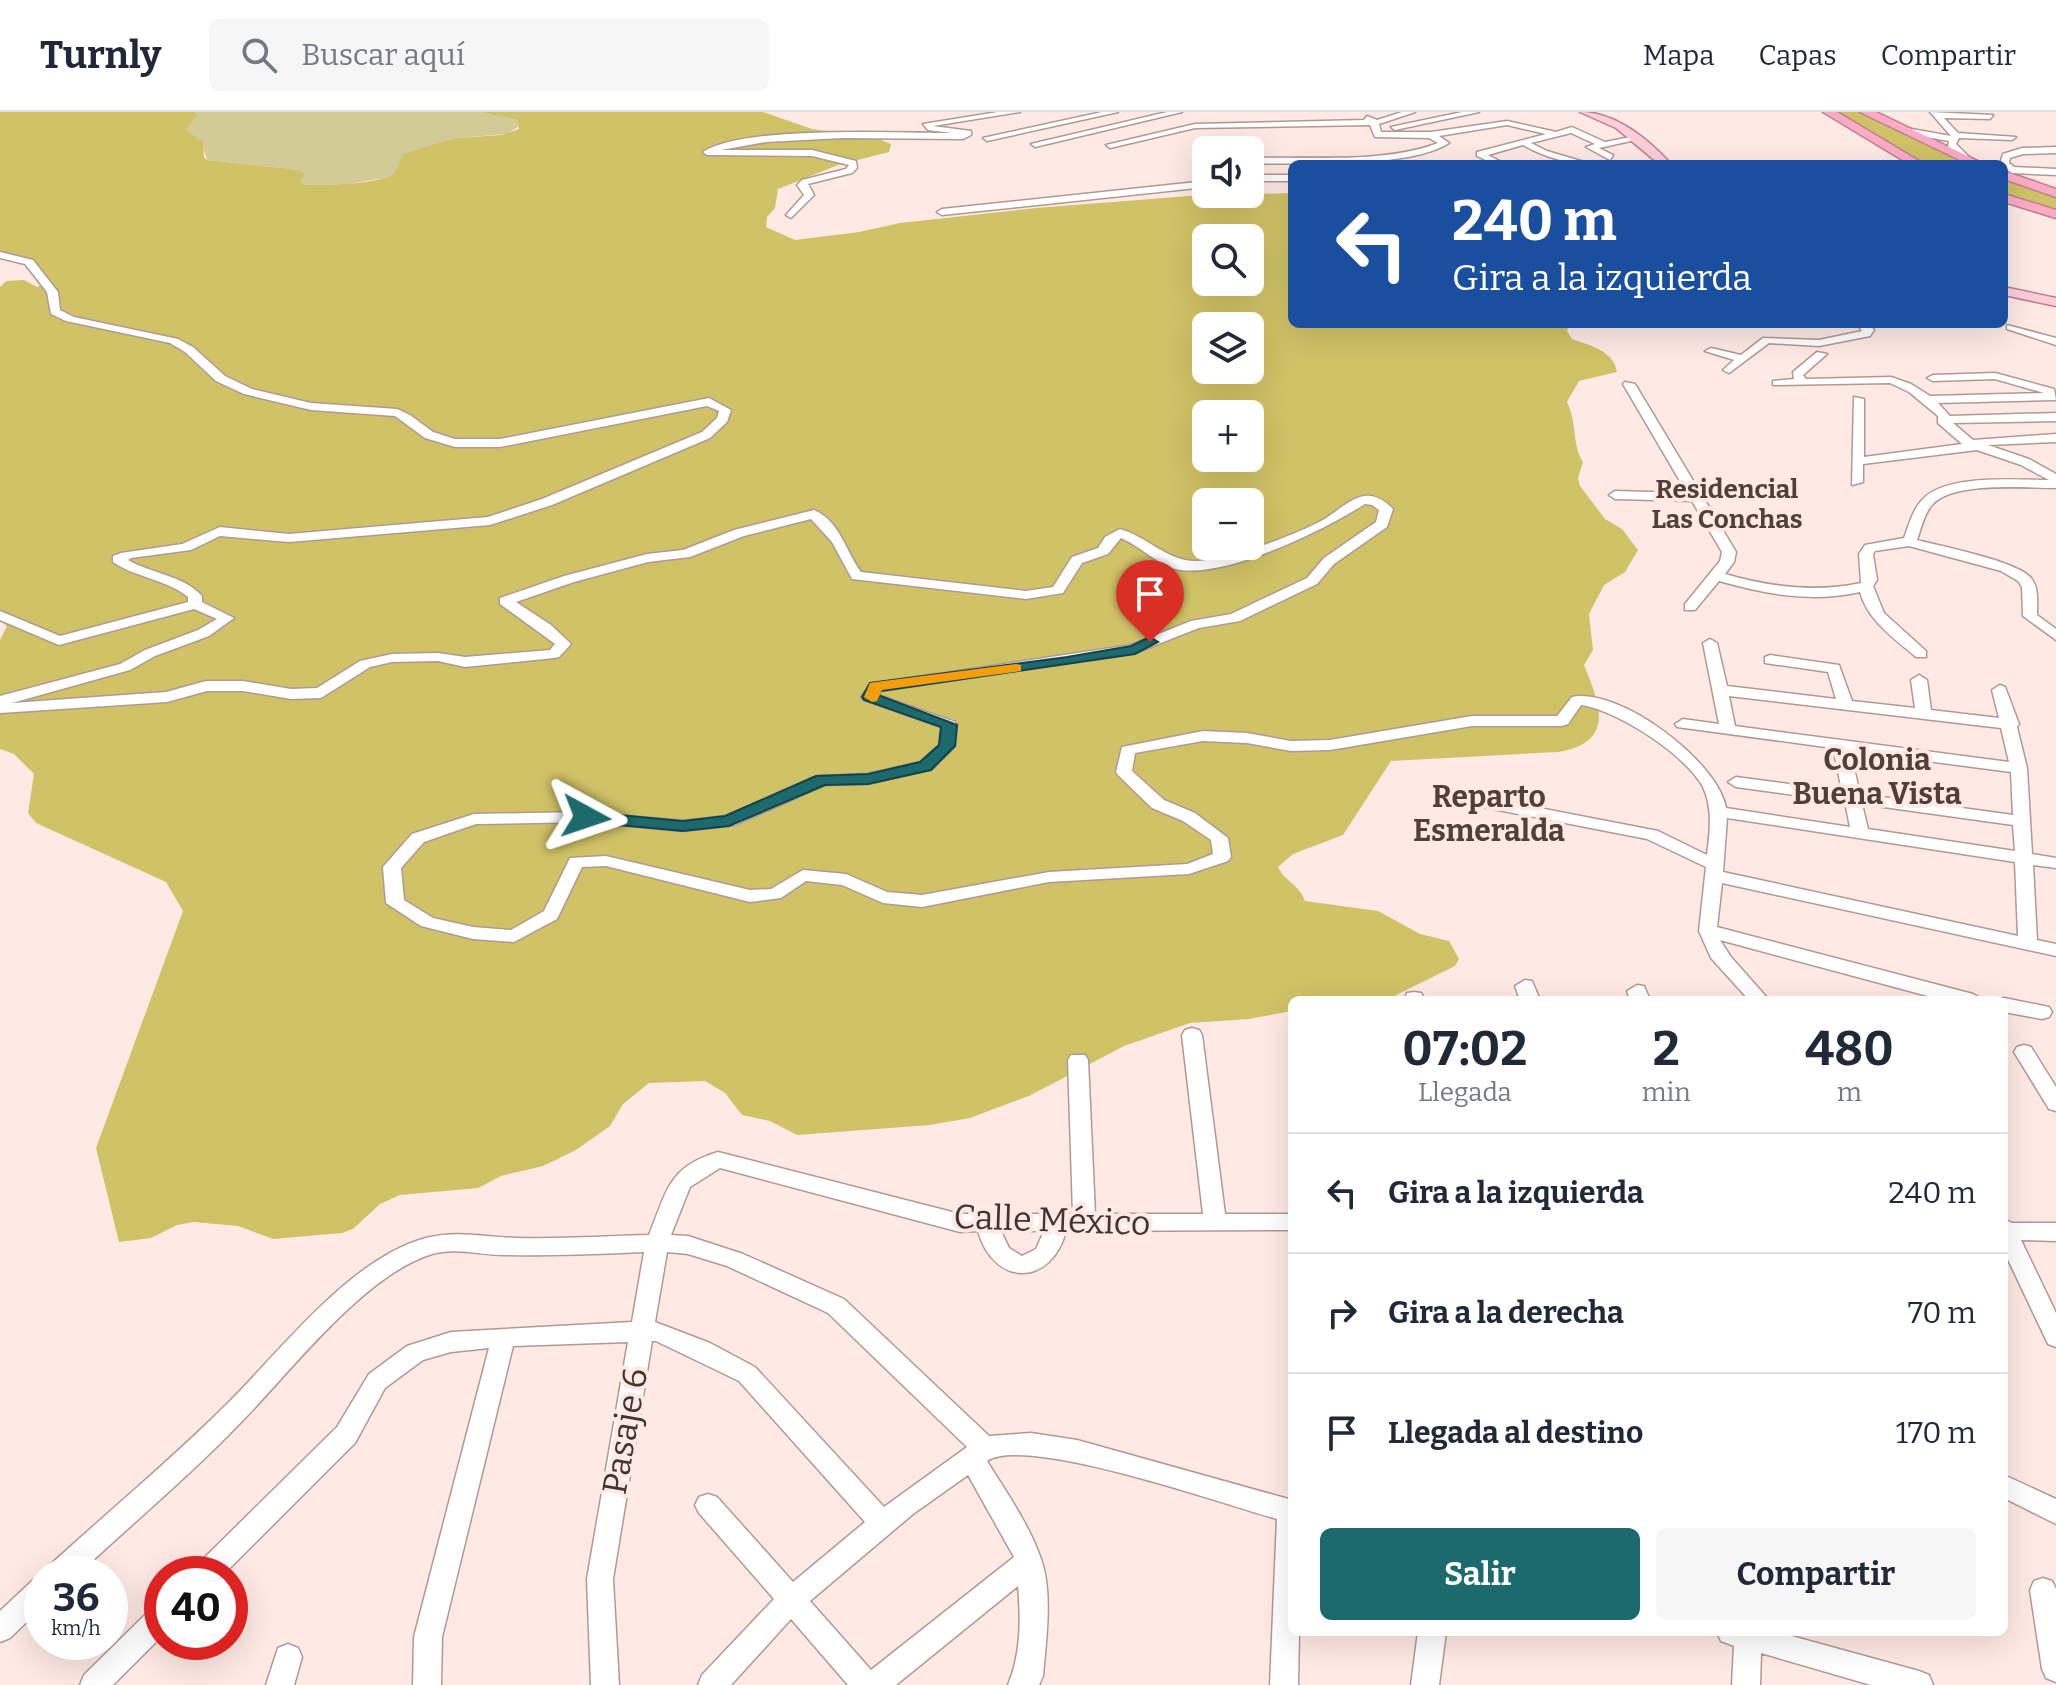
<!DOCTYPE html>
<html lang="es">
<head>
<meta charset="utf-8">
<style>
  body { margin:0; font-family:Bitter,serif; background:#f6f6f7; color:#1f2937; height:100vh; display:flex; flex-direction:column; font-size:30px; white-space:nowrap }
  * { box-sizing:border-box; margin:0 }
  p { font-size:26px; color:#747a83 }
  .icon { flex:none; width:44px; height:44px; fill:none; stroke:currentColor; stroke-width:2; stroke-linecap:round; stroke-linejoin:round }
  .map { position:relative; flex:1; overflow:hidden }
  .drawer { position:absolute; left:1288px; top:884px; width:720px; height:640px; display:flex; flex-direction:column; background:#fff; border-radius:12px; box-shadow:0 8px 32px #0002 }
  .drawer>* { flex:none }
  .guide { position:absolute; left:1288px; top:48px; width:720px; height:168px; border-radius:12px; box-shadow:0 8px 32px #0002; background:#1a4fa0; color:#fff; overflow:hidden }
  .fabs { position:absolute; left:1192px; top:24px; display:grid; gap:16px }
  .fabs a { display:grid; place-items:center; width:72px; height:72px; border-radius:12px; background:#fff; box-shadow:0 8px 32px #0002; font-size:40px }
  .speed { position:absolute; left:24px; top:1444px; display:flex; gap:16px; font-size:40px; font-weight:700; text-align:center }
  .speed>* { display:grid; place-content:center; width:104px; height:104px; border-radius:50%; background:#fff; box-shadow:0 8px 32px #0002; line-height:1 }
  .speed small { font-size:20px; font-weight:400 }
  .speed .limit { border:12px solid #d22; background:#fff; color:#111 }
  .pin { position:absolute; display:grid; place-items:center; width:68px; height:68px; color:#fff; margin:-82px -34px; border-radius:50% 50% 50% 0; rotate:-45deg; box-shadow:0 0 8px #0007 }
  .pin .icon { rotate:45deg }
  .me { position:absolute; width:88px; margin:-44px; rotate:95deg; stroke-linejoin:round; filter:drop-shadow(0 0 6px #0008) }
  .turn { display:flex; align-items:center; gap:28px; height:168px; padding:0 32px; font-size:36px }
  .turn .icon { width:104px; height:104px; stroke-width:2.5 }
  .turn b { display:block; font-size:56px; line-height:68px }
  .eta { display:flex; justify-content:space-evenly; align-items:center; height:136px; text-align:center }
  .eta b { font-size:48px; font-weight:700; line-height:56px }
  .button { display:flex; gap:16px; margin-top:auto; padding:16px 32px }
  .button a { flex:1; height:92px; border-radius:12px; background:#1c696e; color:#fff; font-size:32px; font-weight:700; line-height:92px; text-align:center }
  .button a+a { background:#f6f6f7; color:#1f2937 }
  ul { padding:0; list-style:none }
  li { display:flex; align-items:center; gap:24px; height:120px; padding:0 32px; border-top:2px solid #e0e1e3 }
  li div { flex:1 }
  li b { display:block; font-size:30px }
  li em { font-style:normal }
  header { display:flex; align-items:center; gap:48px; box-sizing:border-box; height:112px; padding:0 40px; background:#fff; border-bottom:2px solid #e0e1e3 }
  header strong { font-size:38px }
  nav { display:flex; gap:44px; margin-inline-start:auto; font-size:28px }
  .search { width:560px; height:72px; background:#f6f6f7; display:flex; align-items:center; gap:20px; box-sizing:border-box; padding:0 28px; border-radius:12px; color:#747a83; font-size:30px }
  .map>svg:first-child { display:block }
  .green { fill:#d3cb97 }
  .forest { fill:#d0c266; fill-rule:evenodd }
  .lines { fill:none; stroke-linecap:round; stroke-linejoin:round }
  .minor-casing { stroke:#b19993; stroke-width:3 }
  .major-casing { stroke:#b98291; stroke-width:3 }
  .highway-casing { stroke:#b98291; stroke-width:3 }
  .minor { fill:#fff; fill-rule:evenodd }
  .major { fill:#fdcddc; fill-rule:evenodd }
  .highway { fill:#fbacc4; fill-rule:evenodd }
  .route { fill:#1c696e; stroke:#124448; stroke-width:2 }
  .slow { fill:#f59e0b }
  .labels { text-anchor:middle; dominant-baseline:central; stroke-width:8; stroke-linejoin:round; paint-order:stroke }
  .far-neighbourhood-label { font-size:26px; font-weight:bold; fill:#533f3a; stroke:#fee9e4 }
  .neighbourhood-label { font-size:30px; font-weight:bold; fill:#533f3a; stroke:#fee9e4 }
  .near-street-label { font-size:34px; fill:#3f3533; stroke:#fee9e4 }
</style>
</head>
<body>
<header>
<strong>Turnly</strong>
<div class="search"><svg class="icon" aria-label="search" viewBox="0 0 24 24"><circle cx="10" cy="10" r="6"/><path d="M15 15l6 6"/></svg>Buscar aquí</div>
<nav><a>Mapa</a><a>Capas</a><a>Compartir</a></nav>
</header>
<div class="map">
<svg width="2056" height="1573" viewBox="0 0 2056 1573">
  <rect width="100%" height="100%" fill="#fee9e4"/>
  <path class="green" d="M195 0H477L517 8 519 14 507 22 455 26 423 37 394 62 383 66 350 72 303 73 300 72 299 58 207 48 201 29 185 18 198 2Z"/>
  <path class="forest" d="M0 0H195L198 2 186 18 203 30 204 45 207 48 300 58 305 62 300 69 303 73C333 72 367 74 394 62L404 42 410 40 455 26 502 23 519 17 517 8 477 0H763L812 17 876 26 891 32 889 40 838 53 778 77 775 96 767 105 766 115 795 128 859 120 900 111 1036 96 1189 84 1292 81V212H1569L1567 219 1572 227C1591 234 1613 238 1617 260L1579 269 1567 290C1577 309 1572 334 1583 350L1578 366 1580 374 1605 407 1622 417 1638 438 1625 460 1604 473 1589 502 1593 538 1584 553C1600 593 1616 630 1558 640L1391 649 1343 723 1293 742 1278 755C1284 769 1300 773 1305 789L1378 799 1420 822 1449 829 1459 847 1455 854 1392 885 1292 888V899L1249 907 1190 911 1124 934 1029 984 970 1006 930 1013 797 1023 770 1009 742 1003 725 981 705 969 649 971 623 992 610 1014 576 1038 543 1054 501 1064 478 1076 400 1083 380 1092 353 1117 342 1121 273 1127 238 1114 194 1110 177 1113 151 1126 119 1130 96 1036 183 799 166 770 36 711 28 701 34 662 14 642 0 637V528L7 514 0 508V175L6 169 24 168 37 175 45 170C44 147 18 145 0 140ZM1206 126H1250V170H1206ZM1206 214H1250V258H1206ZM1206 302H1250V346H1206ZM1206 390H1250V434H1206Z
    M1834 0H1860L1974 52H1923Z
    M2004 65 2056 84V99L2004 84Z"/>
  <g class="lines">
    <defs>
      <path id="minor" d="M998 0H1020L933 14 971 19V23L963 27 843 26 766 30 721 38H812L856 49 857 56 852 61 808 72 814 83 791 106 786 103 804 83 797 73 802 68 846 57 849 53 812 44 707 43 703 40C744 13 897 21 952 21L928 18 923 12Z
        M1102 0H1118L987 29 983 26Z
        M1167 0H1182L1035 35 1031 32Z
        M1402 0H1415L1379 12 1381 20H1431L1507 9 1556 20 1572 15 1605 30 1636 24 1640 27 1599 36 1613 43 1610 48 1586 35 1595 32 1571 21 1531 31 1547 39 1591 52C1567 52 1544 45 1523 33L1488 43 1505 52H1494L1477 44V40L1546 22 1507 13 1439 24 1449 31C1409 57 1300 50 1250 52V46C1308 44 1384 52 1438 31L1429 26 1375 25 1370 13 1195 16 1110 36 1106 33 1195 12 1364 8 1367 4 1377 8Z
        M1462 0H1479L1395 18 1391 15Z
        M1930 0 1993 3 1990 7 1944 6 1958 21 2016 25 2012 28 1959 26 1956 32 1972 48 1965 50 1948 35 1949 29 1903 21 1906 16 1951 24Z
        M2056 35V41L2023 42 2010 46 2009 51 2014 55 2056 57V63L2012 61 2004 56V52H2000L2003 42 2022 36Z
        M1206 49V60L1196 53 1197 51Z
        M1250 63H1292V69H1250Z
        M1206 69V75L942 103 937 100 942 97Z
        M0 140 33 148 58 180 60 198 74 205 178 227 193 235 225 264 252 277 311 291 397 297 410 303 433 320 455 327H500L709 286 731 298 727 310 710 326 552 393 490 413 289 430 220 424 191 438 131 446 128 448C152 462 183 463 202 484V490L234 506 209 524 155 544 130 558 12 591 166 580 206 569H243L291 577 317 576 360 549 392 542 438 541 465 545 550 538 555 532 500 492V486L564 464 647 442 683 438 734 418 814 398C840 409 846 440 861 460L1026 479 1053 475 1072 445 1098 436 1105 425 1120 417C1148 425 1169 451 1199 449 1233 446 1293 424 1323 408 1335 401 1347 389 1360 385 1373 381 1384 388 1393 397L1387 415 1334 452 1317 472 1240 509 1199 516 1135 541 881 579 878 583 955 610 957 613 955 634 932 657 868 672 825 673 735 713 683 719 586 710 476 712 424 730 401 756 404 788 433 806 473 815 511 818 544 799 570 746 606 744 750 778 771 777 803 758 846 762 887 780 922 783 1049 760 1187 752 1213 742 1211 728 1183 709 1152 696 1118 663 1116 660 1122 635 1203 619 1247 621 1291 629 1330 628 1472 604H1557L1572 585C1619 575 1718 649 1726 696L1850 715 1845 690 1736 675 1728 670 1736 665 1842 679 1833 636 1677 615 1675 612 1683 607 1719 612 1703 531 1710 527 1717 531 1727 574 1836 587 1828 560 1765 551V545L1770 543 1839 553 1852 589 1915 596 1911 568 1919 563 1927 568 1931 598 1999 606 1992 578 2000 573 2005 575 2019 612 2017 615 2027 656 2032 742 2056 746V756L2033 753 2037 828 2056 832V844L1722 771 1717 815 1973 882 1983 888 1939 887 1720 828 1731 845 1769 888H1749L1711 846 1699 819 1706 755 1647 727 1452 689 1444 684 1452 679 1658 719 1707 743C1710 720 1713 696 1703 675 1686 643 1617 598 1581 593L1568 612 1562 614H1472L1330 638 1291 639 1247 631 1203 629 1135 641 1132 659 1164 688 1195 701 1228 726 1231 745 1228 749 1189 762 1049 770 922 795 883 791 842 773 806 769 781 786 750 790 606 754 582 755 557 807 514 830 473 827 421 814 386 791 383 755 412 722 474 702 586 700 683 709 726 704 816 664 868 662 920 650 939 633 941 615 864 588 861 585 871 572 1131 533 1191 509 1231 502 1307 466 1324 446 1376 410 1379 398 1372 393 1365 392C1324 418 1224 468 1175 457 1159 453 1138 433 1121 426L1108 442 1082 451 1063 481 1026 487 852 467 832 430 811 407 744 424 690 445 648 450 574 470 516 490 551 513 571 532 559 545 554 546 465 555 438 549 392 550 370 555 321 586 291 587 243 579H207L167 590 0 601V584L120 552 145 538 198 518 217 507 194 497 59 533 0 508V499L60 524 188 490V485C166 467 136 466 113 450V444L121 441 182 432 220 415 289 422 488 405 542 387 702 320 717 306 719 299 707 294 500 335H455L425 326 395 304 311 298 244 282 216 269 185 240 170 231 66 209 51 202 47 180 25 152 0 146ZM1729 584 2001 616 2009 650 1735 614ZM1850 639 2011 660 2013 703 1860 682ZM1862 692 2013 713 2015 739 1868 717ZM1727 706 2015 750 2018 824 1723 760Z
        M1857 212H1869L1874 218 1870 224 1819 234 1769 231 1729 261 1723 258 1734 248 1705 239 1711 236 1741 243 1763 226 1819 228 1862 219Z
        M2007 213 2056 226V233L2007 217Z
        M1817 240 1827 242 1803 263 1806 267 1891 265 1911 272 1930 284 2044 281 1995 267 1933 269 1927 266 1933 263 1995 261 2054 277 2056 288 1938 291 1950 304 2056 301V309L1953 311 1973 328 2056 322V330L1988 333 2029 347 2056 362V376C2026 376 1953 369 1932 393 1924 402 1921 417 1917 428 1940 434 2017 449 2031 466 2039 476 2037 490 2037 503L2056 517V528L2023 504 2022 475 2018 469 2001 459 1909 434 1875 439 1873 442 1877 468 1873 474 1884 501 1926 539V545H1916C1894 526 1868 509 1860 480 1812 491 1765 482 1719 469L1695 498H1685V492L1720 449 1722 440 1692 389 1615 387 1609 383 1615 379 1687 381 1623 272 1625 270 1635 272 1736 440 1734 450 1725 462C1770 475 1815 481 1861 471L1859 442 1865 433 1904 426C1909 413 1913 396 1924 386 1949 362 2016 368 2049 368L2021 353 1977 338 1863 352V370L1852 373 1854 285 1864 287V345L1962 332 1938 311V304L1909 280 1890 271 1773 273V269L1794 267 1793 260Z
        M1525 868 1532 869 1540 888H1520L1515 874Z
        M1637 873 1644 874 1650 888H1630L1627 879Z
        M1414 880 1421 881 1425 888H1405L1407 881Z
        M2004 886 2049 895 2052 900 2049 905 2042 907 2004 900V888H1999Z
        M1192 916 1199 918 1202 923 1225 1102H1292V1118L1066 1119C1051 1175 994 1175 978 1119L960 1120 720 1056 690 1075 671 1123 688 1124 743 1142 844 1187 989 1324 1031 1321 1077 1328 1292 1388V1520H1299L1298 1573H1270L1277 1407C1226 1393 1025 1322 987 1349 1006 1380 1029 1412 1041 1447 1053 1480 1046 1529 1043 1564L1039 1573H1008C1021 1542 1021 1508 1018 1474L896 1573H848L791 1507 731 1573H698L702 1563 774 1487 699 1401 695 1393 699 1385 708 1382 717 1385 793 1470 865 1410 739 1269 656 1229H652L613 1467 619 1573H591L587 1467 628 1230 513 1234 442 1525 441 1573H413L414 1525 489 1236 451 1240 423 1248 385 1276 355 1331 224 1462H193L197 1453 337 1315 369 1262 407 1234 451 1220 632 1210 644 1140C598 1142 551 1144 504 1143 480 1143 456 1135 432 1142 366 1162 294 1255 247 1304 194 1360 134 1410 78 1462H46L50 1453C109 1399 172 1347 229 1290 282 1237 351 1146 426 1126 456 1118 485 1125 516 1126 561 1127 605 1124 649 1123 667 1079 668 1055 718 1040L960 1102H1073L1068 948 1071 943H1085L1088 948 1095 1102H1203L1182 923 1185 918ZM1001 1119H1044L1036 1137 1022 1144 1009 1136ZM667 1140 688 1142 727 1154 828 1201 967 1335 884 1395 755 1255 710 1231 655 1210ZM968 1363 1014 1445 871 1558 810 1489 913 1402Z
        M2024 933 2031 935 2056 975V999L2049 997 2014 940 2017 935Z
        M2004 1107 2012 1111H2056V1129L2021 1128 2056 1201V1235L2048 1232 2004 1139Z
        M2004 1363 2056 1387V1412L2004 1386Z
        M42 1465V1495L10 1526 0 1530V1499L33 1468Z
        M2043 1466 2052 1469 2056 1477V1570L2046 1566 2042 1557 2030 1478 2034 1469Z
        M162 1492V1524L113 1573H80L84 1563 152 1496Z
        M1418 1520H1446L1439 1573H1411Z
        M1717 1520H1777L1919 1559 1929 1563 1933 1573H1871L1761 1541 1760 1573H1732L1734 1534 1721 1529Z
        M288 1532 298 1536 302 1545 294 1573H266L278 1536Z"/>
      <path id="major" d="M1580 0C1615 0 1648 27 1671 52H1659L1616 16Z
        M2004 175 2056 186V194L2004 183Z"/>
      <path id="highway" d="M1823 0H1837L1924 52H1909Z
        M1860 0H1876L1984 52H1968Z
        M2004 59 2056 77V85L2004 67Z
        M2004 82 2056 98V106L2004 90Z"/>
    </defs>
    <use href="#minor" class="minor-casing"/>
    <use href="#major" class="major-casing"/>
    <use href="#highway" class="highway-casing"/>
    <use href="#minor" class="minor"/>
    <use href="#major" class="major"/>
    <use href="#highway" class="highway"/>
  </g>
  <path class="route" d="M1150 525 1158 530 1135 542 881 579 878 583 957 613 955 634 931 658 868 672 825 673 729 714 683 719 586 710 578 705 586 700 683 709 725 704 816 664 868 662 920 650 939 633 941 615 864 588 862 585 870 571 1067 545 1131 534Z"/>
  <path class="slow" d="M1016 552 1021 553V559L882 578 877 589 872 590 864 585 870 571 876 570Z"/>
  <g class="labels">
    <g class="far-neighbourhood-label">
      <text x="1727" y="377">Residencial<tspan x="1727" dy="30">Las Conchas</tspan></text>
    </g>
    <g class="neighbourhood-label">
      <text x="1877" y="648">Colonia<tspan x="1877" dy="34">Buena Vista</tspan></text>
      <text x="1489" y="685">Reparto<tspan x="1489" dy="34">Esmeralda</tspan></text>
    </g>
    <g class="near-street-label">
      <text transform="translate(1052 1108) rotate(2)">Calle México</text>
      <text transform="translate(625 1319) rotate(-80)">Pasaje 6</text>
    </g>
  </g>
</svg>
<div class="fabs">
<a><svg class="icon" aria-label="sound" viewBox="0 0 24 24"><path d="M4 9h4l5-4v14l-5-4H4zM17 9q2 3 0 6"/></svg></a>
<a><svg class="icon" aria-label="search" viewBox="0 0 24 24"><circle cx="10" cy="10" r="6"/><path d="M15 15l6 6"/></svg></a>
<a><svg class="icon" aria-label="layers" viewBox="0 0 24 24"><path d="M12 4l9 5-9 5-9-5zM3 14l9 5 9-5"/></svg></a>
<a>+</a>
<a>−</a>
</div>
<div class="speed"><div>36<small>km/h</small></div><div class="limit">40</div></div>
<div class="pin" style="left:1150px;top:530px;background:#d93025"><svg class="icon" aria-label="arrive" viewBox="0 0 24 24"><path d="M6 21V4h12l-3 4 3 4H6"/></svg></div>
<svg class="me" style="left:586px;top:705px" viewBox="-20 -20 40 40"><path d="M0-17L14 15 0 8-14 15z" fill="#1c696e" stroke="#fff" stroke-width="4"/></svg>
<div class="guide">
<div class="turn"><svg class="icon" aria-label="left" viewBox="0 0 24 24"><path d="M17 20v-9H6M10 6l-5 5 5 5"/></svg><div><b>240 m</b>Gira a la izquierda</div></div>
</div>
<section class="drawer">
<div class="eta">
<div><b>07:02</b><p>Llegada</p></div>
<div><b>2</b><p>min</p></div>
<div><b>480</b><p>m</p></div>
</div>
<ul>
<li><svg class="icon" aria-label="left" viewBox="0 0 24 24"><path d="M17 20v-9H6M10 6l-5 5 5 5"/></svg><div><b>Gira a la izquierda</b></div><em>240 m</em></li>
<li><svg class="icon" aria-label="right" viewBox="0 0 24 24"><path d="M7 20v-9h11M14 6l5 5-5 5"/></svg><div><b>Gira a la derecha</b></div><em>70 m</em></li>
<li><svg class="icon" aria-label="arrive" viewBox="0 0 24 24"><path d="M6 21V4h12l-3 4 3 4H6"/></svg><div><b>Llegada al destino</b></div><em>170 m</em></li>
</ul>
<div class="button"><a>Salir</a><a>Compartir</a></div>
</section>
</div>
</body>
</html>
